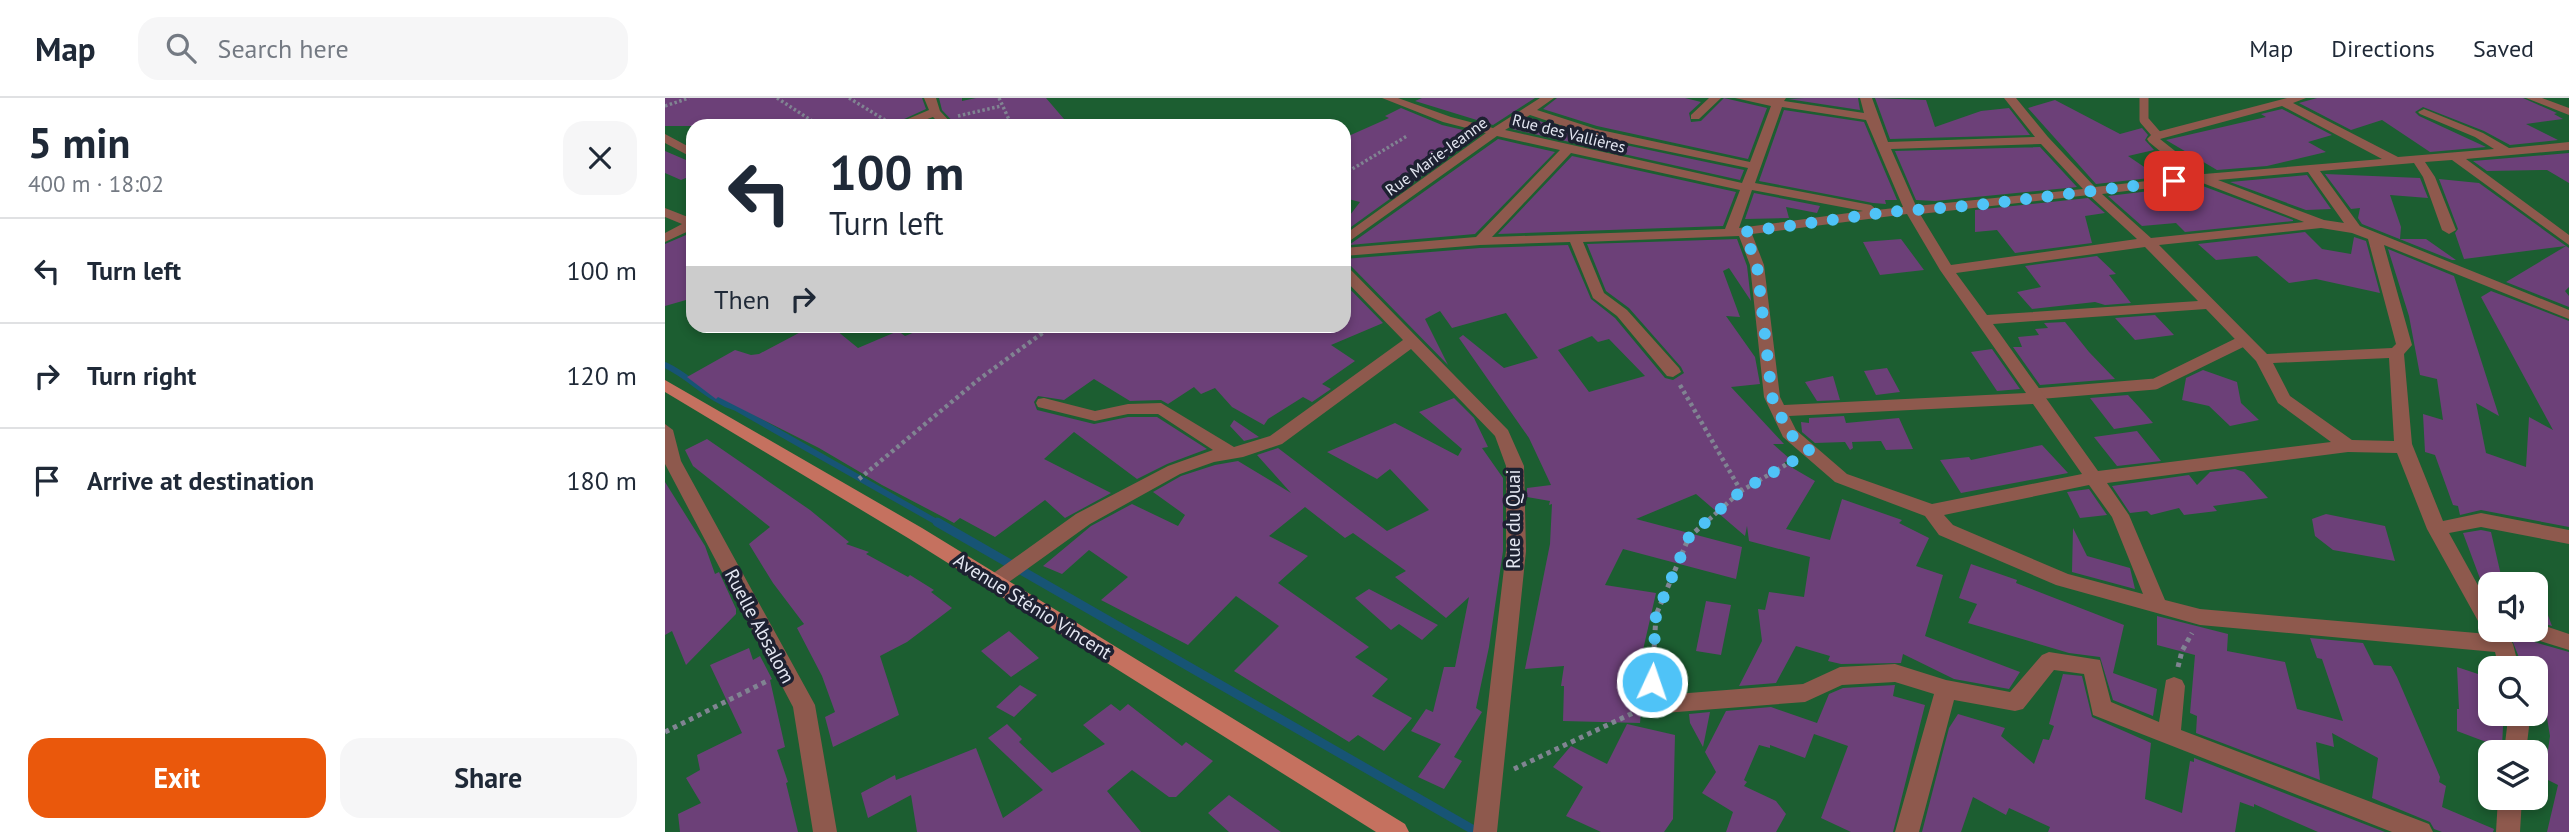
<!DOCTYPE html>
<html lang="en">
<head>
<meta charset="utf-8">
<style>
  body { margin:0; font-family:"PT Sans",sans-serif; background:#f6f6f7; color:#1f2937; height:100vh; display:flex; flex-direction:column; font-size:26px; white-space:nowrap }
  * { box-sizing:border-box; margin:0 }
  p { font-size:23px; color:#747a83 }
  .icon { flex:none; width:38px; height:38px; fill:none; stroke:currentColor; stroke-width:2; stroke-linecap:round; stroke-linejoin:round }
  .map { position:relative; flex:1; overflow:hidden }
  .side { display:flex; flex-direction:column; background:#fff; width:665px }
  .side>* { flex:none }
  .guide { position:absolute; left:21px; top:21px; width:665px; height:214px; border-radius:21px; box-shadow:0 4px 10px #0003; background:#fff; color:#1f2937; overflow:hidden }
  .buttons { position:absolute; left:1813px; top:474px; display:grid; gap:14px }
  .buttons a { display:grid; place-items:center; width:70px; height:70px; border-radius:14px; background:#fff; box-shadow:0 4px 10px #0003; font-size:35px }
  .pin { position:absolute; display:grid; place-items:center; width:60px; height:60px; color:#fff; margin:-30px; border-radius:14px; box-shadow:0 4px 10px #0006 }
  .me { position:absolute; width:77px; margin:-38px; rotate:3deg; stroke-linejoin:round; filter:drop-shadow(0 0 5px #0008) }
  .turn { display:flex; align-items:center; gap:24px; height:147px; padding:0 28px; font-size:32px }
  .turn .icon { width:91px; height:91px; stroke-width:2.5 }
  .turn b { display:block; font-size:49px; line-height:60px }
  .then { display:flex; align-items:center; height:66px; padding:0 28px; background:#0003; gap:14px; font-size:26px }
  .round { display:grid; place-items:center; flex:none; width:74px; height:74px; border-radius:21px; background:#f6f6f7 }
  .head { display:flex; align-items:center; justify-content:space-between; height:119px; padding:0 28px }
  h1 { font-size:42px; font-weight:700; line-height:52px }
  .action { display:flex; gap:14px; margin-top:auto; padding:14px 28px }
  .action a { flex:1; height:80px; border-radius:21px; background:#ea580c; color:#fff; font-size:28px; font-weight:700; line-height:80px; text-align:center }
  .action a+a { background:#f6f6f7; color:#1f2937 }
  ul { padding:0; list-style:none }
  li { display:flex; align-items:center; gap:21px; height:105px; padding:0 28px; border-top:2px solid #e0e1e3 }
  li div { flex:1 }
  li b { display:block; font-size:26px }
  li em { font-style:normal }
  header { display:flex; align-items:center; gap:42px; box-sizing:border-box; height:98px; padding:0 35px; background:#fff; border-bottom:2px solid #e0e1e3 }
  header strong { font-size:33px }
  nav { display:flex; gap:38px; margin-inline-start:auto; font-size:24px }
  .search { width:490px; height:63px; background:#f6f6f7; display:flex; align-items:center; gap:18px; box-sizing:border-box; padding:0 24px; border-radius:21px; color:#747a83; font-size:26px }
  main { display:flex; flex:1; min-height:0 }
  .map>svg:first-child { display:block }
  .green { fill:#1c5e31; fill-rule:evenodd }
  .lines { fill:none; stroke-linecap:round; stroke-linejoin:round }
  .stream-far1 { stroke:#175475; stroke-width:6 }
  .stream { stroke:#175475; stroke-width:9 }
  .building { fill:#6c4078; fill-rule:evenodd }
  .path-far2 { stroke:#808492; stroke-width:3.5; stroke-dasharray:2.5 2.5; stroke-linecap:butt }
  .path-far1 { stroke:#808492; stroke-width:4.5; stroke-dasharray:3.5 3.5; stroke-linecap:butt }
  .path { stroke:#808492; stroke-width:5; stroke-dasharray:4.5 4.5; stroke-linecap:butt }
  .lane-far1 { stroke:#8e594d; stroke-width:9 }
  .lane { stroke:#8e594d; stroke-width:11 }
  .street { fill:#8e594d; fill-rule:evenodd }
  .secondary { fill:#c5715f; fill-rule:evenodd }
  .route { stroke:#4fc3f7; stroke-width:12; stroke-dasharray:0 21.6 }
  .labels { text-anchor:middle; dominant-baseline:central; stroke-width:7; stroke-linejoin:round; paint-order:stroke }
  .far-street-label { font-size:16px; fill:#e4e7f2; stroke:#1d2131 }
  .street-label { font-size:19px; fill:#e4e7f2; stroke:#1d2131 }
</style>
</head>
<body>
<header>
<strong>Map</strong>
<div class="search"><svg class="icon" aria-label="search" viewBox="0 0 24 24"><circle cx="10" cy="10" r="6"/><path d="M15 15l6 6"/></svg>Search here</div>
<nav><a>Map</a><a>Directions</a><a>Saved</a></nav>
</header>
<main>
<section class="side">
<div class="head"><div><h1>5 min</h1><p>400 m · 18:02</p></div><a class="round"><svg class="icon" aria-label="close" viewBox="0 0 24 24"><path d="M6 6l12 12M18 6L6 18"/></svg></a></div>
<ul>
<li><svg class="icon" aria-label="left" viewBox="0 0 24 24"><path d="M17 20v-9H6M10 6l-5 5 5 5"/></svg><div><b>Turn left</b></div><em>100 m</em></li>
<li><svg class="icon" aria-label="right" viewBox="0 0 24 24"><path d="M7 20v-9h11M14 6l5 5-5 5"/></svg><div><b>Turn right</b></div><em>120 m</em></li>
<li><svg class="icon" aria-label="arrive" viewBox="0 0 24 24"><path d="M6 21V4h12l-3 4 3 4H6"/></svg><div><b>Arrive at destination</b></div><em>180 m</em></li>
</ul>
<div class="action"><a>Exit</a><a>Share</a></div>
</section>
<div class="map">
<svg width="1904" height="734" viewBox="0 0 1904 734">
  <rect width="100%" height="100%" fill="#262b3b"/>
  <path class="green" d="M0 0H1904V734H0ZM28 28H679V228H28ZM1825 486H1871V532H1825ZM1825 570H1871V616H1825ZM1825 654H1871V700H1825Z"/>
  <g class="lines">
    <path class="stream-far1" d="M0 267C26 279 43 301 71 310L275 426"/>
    <path class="stream" d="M272 424 812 734"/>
  </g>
  <path class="building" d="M0 0H257L261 11 224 28H0Z
    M274 0H297V3L311 0H381L405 28H292L277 12Z
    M757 0H870L828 27 750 3Z
    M892 0H1020L1036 4 1024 15 1026 24 1036 23 1059 0 1102 10 1083 61 932 28 878 11Z
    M1139 0H1193L1195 12 1123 1Z
    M1210 0 1261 2 1270 29 1316 13 1344 10 1365 37 1225 41Z
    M1652 0H1858L1892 15 1889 16 1898 21 1861 26 1893 42 1845 47 1819 33 1758 9 1750 14 1754 18 1821 49 1765 54 1717 22 1686 32 1634 5Z
    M1390 2 1455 36 1477 30 1483 37 1480 42 1489 52 1463 58 1494 79 1431 86 1363 10Z
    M736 10 777 27 815 36 679 134V125L695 104 679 100V40L724 20 720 18Z
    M1617 11 1667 37 1643 44 1661 54 1602 68 1552 72 1501 42 1601 19 1596 16Z
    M1119 12 1199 24 1232 102H1220L1221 106 1208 105 1094 83Z
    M865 20 927 40 1079 72 1075 82 847 31Z
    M833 41 890 54 810 136 684 147Z
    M1375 49 1412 89 1270 103 1251 102 1230 53Z
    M0 53 28 65V77L16 82 0 75Z
    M1904 55V85L1882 72 1822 73 1808 63Z
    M907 58 1071 94 1058 128 833 136Z
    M1660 76 1755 80 1763 100 1725 97 1736 129 1735 141H1761L1791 162H1787L1697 126 1693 120 1695 110 1686 111Z
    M1642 77 1666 111 1641 112 1565 84Z
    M1774 81 1814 85 1901 148 1799 161 1790 135 1793 131Z
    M1535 87 1628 122V123L1520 134 1511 125 1477 128 1443 98Z
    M1089 95 1155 108 1152 115 1121 109 1124 120 1080 121Z
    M1423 100 1440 115 1420 118 1427 145 1350 155 1332 132 1310 134V112Z
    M28 134V200L0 208V146Z
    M1640 134 1657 151 1686 156 1689 139 1701 143 1715 195 1651 181 1624 185 1592 158 1551 162 1533 146Z
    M1072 141 1082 168 1086 203 1064 170 1058 173 1075 219 1061 218 1090 259 1095 286 1066 289 1119 346H1108L1125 361 1119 365 1150 383 1121 431 1165 442 1177 401 1237 422 1234 425 1264 440 1251 468 1278 477 1260 538 1355 574 1344 591 1289 581 1238 556 1236 565 1176 566 1163 563 1165 558 1131 548 1111 585 1074 588 1097 543 1093 511 1100 512 1104 494 1139 499 1145 459 1084 443 1082 428 1080 438 1031 396 971 421 1077 449 1071 481 958 451 940 487 991 495 978 552H986L978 597 973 606 976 615 975 625 898 623 899 588H896L899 568 860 571 885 446 887 406 884 407 885 403 862 399V390L886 387 864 340 794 240 798 237 839 270 873 260 841 215 787 230 775 213 760 221 783 267 686 168 679 167V161L815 150 903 147 926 201 950 220 1000 280 1008 282 1019 275 1016 269 964 210 941 193 922 146ZM927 238 933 244 944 241 980 278 924 294 893 252Z
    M1236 141 1259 172 1215 177 1198 144Z
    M1901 148 1904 150V189L1900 193 1904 198V209L1841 184Z
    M1723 151 1789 178 1834 318 1811 305 1821 355 1861 369 1864 319 1888 332 1816 199 1826 193 1904 223V429L1816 412 1795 417 1793 408 1788 407 1770 357 1760 354 1758 316 1778 322 1772 281 1755 277 1744 218Z
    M1432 158 1451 176 1444 177 1466 205 1440 207 1430 204 1367 211 1352 194 1376 189 1360 168Z
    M679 185 718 225 666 247 690 263 657 286 666 291 647 304 638 299 603 321 599 327 567 309 550 290 536 296 529 289 503 306 496 302 465 303 429 281 399 302 373 298 369 304 372 312 429 326 463 319H492L542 351 502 366 472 381 409 334 379 361 446 395 400 420 380 402 330 439 295 420 289 425 280 420 217 387 154 350 53 299 51 301 22 279 70 252 86 257 94 256 147 228H166L193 250 233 233 240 238 265 228H679Z
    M1490 217 1509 237 1470 242 1450 220Z
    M1400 224 1424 254 1450 281 1375 287 1348 249H1357L1353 239 1374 237 1370 231 1383 230 1379 225Z
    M1327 251 1355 291 1332 293 1306 254Z
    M1222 270 1235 294 1211 297 1199 273Z
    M1538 272 1572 284 1576 305 1594 322 1565 328 1544 308 1517 302 1521 280Z
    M1168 278 1175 302 1152 303 1140 284Z
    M1463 297 1474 309 1488 325 1449 331 1425 300Z
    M789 300 809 320 823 349 817 350 838 380V453L824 549 811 610 817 614 789 659 797 663 779 691 753 679 776 646 746 633 761 611 768 614 779 569H790L804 499 781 520 730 479 741 473 688 435 680 440 640 409 604 438 643 458 613 485 704 549 690 559 723 581 707 598 747 620 719 653 693 637 684 644 569 573 614 528 571 498 523 547 436 502 463 479 424 452 397 476 378 468 426 428 467 406 513 428 520 417 488 394 516 378 550 367 573 363 626 395 592 357 613 350 722 433 764 412 725 371 712 381 662 354 730 325 793 358 797 351 754 314Z
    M1179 318 1181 325 1234 320 1248 351 1221 352 1216 343 1187 344 1188 350 1185 352 1180 344 1150 345 1137 334 1136 324 1144 325V320Z
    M569 322 594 339 579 343 565 328Z
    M1472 333 1496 363 1452 368 1429 339Z
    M42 341 145 412 184 444 181 446 204 454 201 456 243 479 245 477 269 492 266 494 287 510 242 544 215 558 234 617 168 649 160 619 170 614 157 578 132 530 139 526 108 485 84 446 105 429 28 368 20 352Z
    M1377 347 1403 375 1296 395 1275 362 1304 359 1306 362Z
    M1570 371 1579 374 1603 400 1548 408 1552 413 1519 417 1514 410 1486 417 1482 413 1465 415 1447 388 1524 377 1532 387 1545 374Z
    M0 384 40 448 50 476 54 474 71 511V516L21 567 7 533 0 537Z
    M1424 391 1442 417 1415 420 1402 394Z
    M1661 416 1720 428 1730 463 1668 452 1650 438 1647 421Z
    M1408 430 1422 458 1465 470 1470 491 1407 474Z
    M1816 432 1826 434 1838 486H1817L1798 435Z
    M1306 466 1352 482 1351 485 1459 527 1448 575 1492 591 1488 618 1448 602 1435 559 1404 555 1303 525 1312 506 1294 500Z
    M1872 488 1887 528 1871 523Z
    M704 491 733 506 773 527 757 542 734 526 726 532 690 500Z
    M1041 503 1066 507 1056 557 1031 553Z
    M1492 518 1563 536 1562 553 1620 564 1632 611 1678 623 1657 561 1652 560 1645 540 1698 545 1709 567 1726 568 1732 579 1775 679 1774 684 1781 688 1777 709 1829 731 1828 734H1777L1769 731 1765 724 1707 700 1713 660 1667 635 1669 649 1651 644 1655 682 1531 635 1532 618 1525 615 1530 557 1492 547Z
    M344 533 374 560 346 579 316 553Z
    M1845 537 1904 554V734H1882L1893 687 1879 680 1885 638 1879 602 1877 591 1871 589V567L1855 562Z
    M84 550 88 562 95 558 107 581 105 582 120 649 112 652 123 684 121 685 133 734H15L13 716 36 705 21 680 35 672 32 657 77 635 45 567Z
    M1792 569 1825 580V623L1838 628 1837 650 1792 633V611H1794Z
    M1398 576 1417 578 1427 619 1486 645 1480 701 1517 715 1525 663 1529 664V660L1720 734H1653L1589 706V709L1575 704 1570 734H1383L1385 729 1344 710 1341 717 1308 699 1296 734H1257L1284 630 1293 616 1340 630 1336 638 1369 666 1378 641 1384 642 1389 628 1384 626Z
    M355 587 372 597 349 619 331 609Z
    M1230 587 1228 598 1260 607 1228 734H1186L1156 720 1183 648 1149 636 1140 660 1105 647V650L1094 647 1079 682 1082 684 1079 688 1111 703 1121 716 1111 734H1061L1068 714 1037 695 1051 674 1040 654 1061 613 1106 609 1152 625 1164 596 1178 590Z
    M446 606 455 613 463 606 517 648 521 644 548 663 511 699H504L467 672 442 693 476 734H252L246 697 203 720 196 695 230 677 231 682 311 650 338 720 378 692 323 640 342 626 357 641 354 644 387 675 440 646 418 627Z
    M1045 614 1038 649 1025 625 1024 616Z
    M962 626 1010 637 1008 721 999 734H936L901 718 918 689 888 669 906 648 942 666Z
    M564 697 616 734H564L543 715Z"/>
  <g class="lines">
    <path class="path-far2" d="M112 0 155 28
      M184 0 220 22
      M334 0 347 28
      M0 8 24 0
      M293 18 336 8
      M679 76 742 38"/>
    <path class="path-far1" d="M1015 287 1076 393
      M194 381 313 282 387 228
      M1039 426 1076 393 1129 362"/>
    <path class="path" d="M1513 569 1517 553 1527 535
      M987 586 991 517 1024 439 1041 424
      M0 634 102 583
      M849 671 968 615"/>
    <path class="lane-far1" d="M1479 0V22L1492 37"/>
    <path class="lane" d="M1369 296 1490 286 1578 243"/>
    <path class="street" d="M259 0H271L275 13 289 28H277L268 19 243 28H226L264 12Z
      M717 0H733L786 19 828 30 875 0H889L872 12 931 31 1085 64 1106 8 1070 0H1121L1119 3 1199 15 1195 0H1207L1223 44 1370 39 1339 0H1351L1383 39 1430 89 1525 78 1484 44 1482 41 1488 35 1622 0H1641L1628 5 1733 59 1829 51 1810 39 1755 16 1753 14 1759 11 1818 35 1844 50 1904 44V52L1801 61 1904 137V147L1787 62 1760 64 1770 79 1791 132 1784 136 1777 132 1758 79 1749 65 1655 73 1695 128 1904 212V221L1719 147 1747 247 1739 256 1747 346 1778 423 1816 415 1904 432V446L1816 429 1784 435 1825 509V532H1839L1848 546 1854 570H1834L1830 554 1535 527 1391 487 1274 437 1260 418 1170 384 1118 339 1099 299 1085 167 1074 138 918 144 939 195 962 212 1014 270 1016 274 1008 279 1002 278 952 218 928 200 905 144 815 147 679 158V150L811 139 895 52 832 38 679 147V137L821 35 778 24ZM1617 8 1717 61 1539 76 1495 41ZM1117 9 1201 22 1238 109 1212 112 1206 107 1090 85ZM865 17 928 38 1083 70 1077 85 840 32ZM1376 46 1418 91 1251 108 1226 51ZM906 55 1075 92 1060 131 827 139ZM1643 74 1679 125 1659 122 1553 82ZM1535 84 1639 124 1486 140 1437 96ZM1087 92 1198 113 1074 130ZM1424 97 1472 141 1286 167 1255 116ZM1242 116 1275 172 1361 295 1119 307 1115 299 1099 167 1087 136ZM1656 130 1687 135 1703 141 1731 246 1727 250 1602 256 1494 147ZM1480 149 1533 203 1322 217 1291 175ZM1541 211 1591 263 1613 305 1666 344 1433 373 1328 226ZM1724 260 1729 343 1687 342 1625 298 1608 265ZM1368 306 1417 376 1267 406 1182 376 1131 332 1124 318ZM1683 354 1732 355 1762 431 1818 532 1824 534 1823 536 1535 511 1500 502 1464 417 1442 385ZM1424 387 1447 419 1478 496 1403 476 1288 427 1279 417Z
      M1044 0H1056L1034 21H1026V17Z
      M1861 0H1877L1904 10V17Z
      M0 36 28 51V60L0 45Z
      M0 110 28 121V131L0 144V135L17 126 0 119Z
      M679 169 684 170 843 332 859 368 861 453 832 734H808L841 453V368L830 338 746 251 617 346 578 359 549 364 515 376 425 426 337 489 330 492 323 489 320 484 323 479 411 416 503 368 548 352 493 316H463L430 323 373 309 371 305 373 301 379 300 430 313 463 306 496 305 569 349 605 338 738 242 679 181Z
      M0 326 8 332 16 363 150 607 172 734H148L128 609 0 366Z
      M1871 525 1904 536V552L1859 538 1856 532H1871Z
      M1384 554 1435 562 1446 604 1494 624 1501 582 1509 579 1517 582 1520 588 1516 632 1764 726 1768 734H1727L1428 617 1419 576 1389 572 1358 611 1350 613 1289 602 1254 734H1230L1269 596 1230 584 1177 587 1140 604 986 616 978 614 975 607 978 600 986 598 1138 586 1175 569 1230 566 1281 582 1345 594 1377 557Z
      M1840 616H1862L1864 629 1861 654H1839L1842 629Z
      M1833 700H1857L1855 734H1831Z"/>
    <path class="secondary" d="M0 282 257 430 740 726 744 734H711L243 440 0 294Z"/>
  </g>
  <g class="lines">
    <path class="route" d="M987 584 991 517 1024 439 1076 393 1145 353 1124 335 1107 299 1092 167 1079 134 1224 114 1313 107 1509 83"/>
  </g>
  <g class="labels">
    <g class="far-street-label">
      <text transform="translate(904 35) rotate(14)">Rue des Vallières</text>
      <text transform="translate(771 58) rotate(-36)">Rue Marie-Jeanne</text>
    </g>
    <g class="street-label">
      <text transform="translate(848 421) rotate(-90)">Rue du Quai</text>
      <text transform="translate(368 508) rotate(32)">Avenue Sténio Vincent</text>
      <text transform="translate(95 528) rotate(62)">Ruelle Absalom</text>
    </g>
  </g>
</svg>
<div class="buttons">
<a><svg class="icon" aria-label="sound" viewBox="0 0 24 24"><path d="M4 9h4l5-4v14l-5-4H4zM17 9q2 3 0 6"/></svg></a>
<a><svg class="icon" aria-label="search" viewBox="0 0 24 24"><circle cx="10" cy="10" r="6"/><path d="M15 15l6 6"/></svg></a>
<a><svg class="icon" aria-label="layers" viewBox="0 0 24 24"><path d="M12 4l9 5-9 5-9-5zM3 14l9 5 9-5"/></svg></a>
</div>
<div class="pin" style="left:1509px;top:83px;background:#d93025"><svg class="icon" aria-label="arrive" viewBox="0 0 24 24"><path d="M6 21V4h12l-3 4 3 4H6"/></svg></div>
<svg class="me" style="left:987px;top:584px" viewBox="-20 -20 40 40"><circle r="17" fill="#4fc3f7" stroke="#fff" stroke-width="3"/><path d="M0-11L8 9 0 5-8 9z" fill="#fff"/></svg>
<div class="guide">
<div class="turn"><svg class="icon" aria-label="left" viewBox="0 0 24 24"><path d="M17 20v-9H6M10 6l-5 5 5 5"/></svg><div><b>100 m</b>Turn left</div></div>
<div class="then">Then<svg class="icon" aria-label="right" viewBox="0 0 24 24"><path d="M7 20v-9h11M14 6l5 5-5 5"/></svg></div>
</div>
</div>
</main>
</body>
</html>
